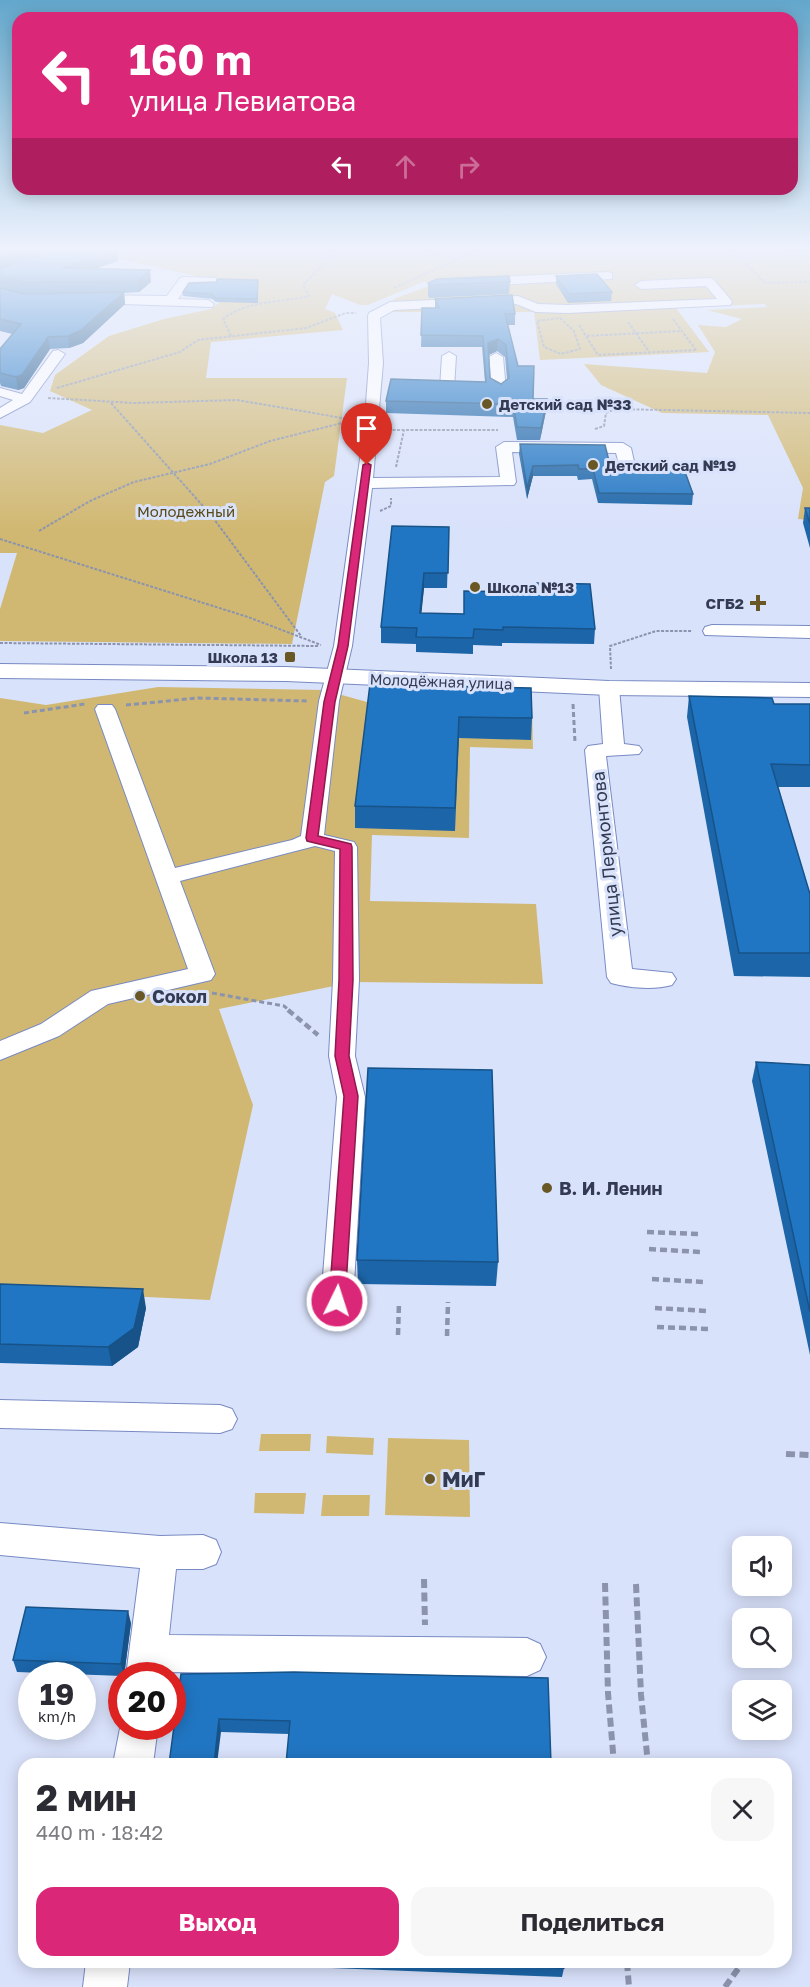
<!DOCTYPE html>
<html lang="ru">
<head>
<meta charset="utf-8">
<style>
  body { margin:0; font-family:"Golos Text",sans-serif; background:#f7f7f7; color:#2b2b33; height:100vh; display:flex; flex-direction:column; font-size:22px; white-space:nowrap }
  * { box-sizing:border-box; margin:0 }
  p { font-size:20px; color:#7c7c81 }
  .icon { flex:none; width:33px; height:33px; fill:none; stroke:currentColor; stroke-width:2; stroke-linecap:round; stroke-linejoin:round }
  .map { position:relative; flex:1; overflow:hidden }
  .sheet { position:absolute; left:18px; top:1758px; width:774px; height:210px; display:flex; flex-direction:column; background:#fff; border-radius:18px; box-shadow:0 3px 15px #0003 }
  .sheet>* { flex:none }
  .hud { position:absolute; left:12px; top:12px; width:786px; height:183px; border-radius:18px; box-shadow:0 3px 15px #0003; background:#db2777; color:#fff; overflow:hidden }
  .tools { position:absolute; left:732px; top:1536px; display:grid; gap:12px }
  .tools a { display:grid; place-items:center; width:60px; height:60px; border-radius:12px; background:#fff; box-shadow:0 3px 15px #0003; font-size:30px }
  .speed { position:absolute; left:18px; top:1662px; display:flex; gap:12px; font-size:30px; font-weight:700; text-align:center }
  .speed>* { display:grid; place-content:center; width:78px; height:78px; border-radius:50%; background:#fff; box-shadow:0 3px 15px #0003; line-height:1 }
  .speed small { font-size:15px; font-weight:400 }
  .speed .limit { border:9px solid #d22; background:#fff; color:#111 }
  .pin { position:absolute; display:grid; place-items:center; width:51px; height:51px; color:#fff; margin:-62px -26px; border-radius:50% 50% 50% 0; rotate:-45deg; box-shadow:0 0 6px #0007 }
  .pin .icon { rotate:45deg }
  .me { position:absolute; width:66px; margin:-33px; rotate:4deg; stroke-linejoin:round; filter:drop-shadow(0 0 4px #0008) }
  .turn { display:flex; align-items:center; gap:21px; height:126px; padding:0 18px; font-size:27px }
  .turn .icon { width:78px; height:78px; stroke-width:2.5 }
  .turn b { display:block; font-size:42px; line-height:51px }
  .lanes { display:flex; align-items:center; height:57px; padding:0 18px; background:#0003; justify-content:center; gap:30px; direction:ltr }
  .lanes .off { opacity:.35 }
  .round { display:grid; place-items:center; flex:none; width:63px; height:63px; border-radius:18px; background:#f7f7f7 }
  .head { display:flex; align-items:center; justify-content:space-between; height:102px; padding:0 18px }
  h1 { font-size:36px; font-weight:700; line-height:45px }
  .cta { display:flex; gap:12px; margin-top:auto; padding:12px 18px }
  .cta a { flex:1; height:69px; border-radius:18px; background:#db2777; color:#fff; font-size:24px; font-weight:700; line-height:69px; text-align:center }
  .cta a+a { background:#f7f7f7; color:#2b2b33 }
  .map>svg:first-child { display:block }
  .green { fill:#d1b872 }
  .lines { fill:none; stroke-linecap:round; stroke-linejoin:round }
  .minor-casing { stroke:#788ac3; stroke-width:2 }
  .major-casing { stroke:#788ac3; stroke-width:2 }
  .path-far3 { stroke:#8b94ac; stroke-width:2; stroke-dasharray:3 1.5; stroke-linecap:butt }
  .path-far2 { stroke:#8b94ac; stroke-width:3; stroke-dasharray:5 3; stroke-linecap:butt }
  .path-far1 { stroke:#8b94ac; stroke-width:4.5; stroke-dasharray:7 4; stroke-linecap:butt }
  .path { stroke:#8b94ac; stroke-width:6; stroke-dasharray:9 4.5; stroke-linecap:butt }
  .minor { fill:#fff; fill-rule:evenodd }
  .major { fill:#fff; fill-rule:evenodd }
  .wall { fill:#1c65a8; fill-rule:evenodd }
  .shaded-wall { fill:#175388 }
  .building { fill:#2176c3; stroke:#175388; stroke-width:1.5; fill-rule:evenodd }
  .route { fill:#db2777; stroke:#8e194d; stroke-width:1.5 }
  .poi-dot { fill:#695826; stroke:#d9e2fb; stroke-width:2 }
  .labels { text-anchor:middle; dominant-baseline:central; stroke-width:6; stroke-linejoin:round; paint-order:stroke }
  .far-poi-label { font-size:15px; font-weight:bold; fill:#333b53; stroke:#d9e2fb; text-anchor:start }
  .far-park-label { font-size:15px; fill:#5a4a19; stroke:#d9e2fb }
  .far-street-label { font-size:15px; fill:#333b53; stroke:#d9e2fb }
  .street-label { font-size:18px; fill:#333b53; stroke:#d9e2fb }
  .poi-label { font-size:18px; font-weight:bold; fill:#333b53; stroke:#d9e2fb; text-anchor:start }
  .near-poi-label { font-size:21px; font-weight:bold; fill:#333b53; stroke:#d9e2fb; text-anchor:start }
</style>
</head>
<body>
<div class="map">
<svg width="810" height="1987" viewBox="0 0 810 1987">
  <rect width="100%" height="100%" fill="#d9e2fb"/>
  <path class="green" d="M80 250H810V520L798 519 803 488 768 415 662 413 601 385 584 364 707 373 715 352 698 325 726 327 742 319 707 310 767 307 765 304 676 308 709 352 540 360 534 312H376L396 298 443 281 423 282 368 305H360L332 294 325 309 335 313 343 330 211 342 206 378H347L334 476 325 482 292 644 0 641V609L17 553H0V425L43 433 92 410 50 391 55 375 109 336 164 319 211 309 220 302 227 283Z
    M158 687 324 690 367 702 532 707 533 749 470 747 469 838 372 835 370 901 536 904 543 984 354 982 219 1009 253 1105 210 1300 0 1290V698L46 705Z
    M261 1434H311L310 1451H259Z
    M327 1436 374 1438 373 1455 326 1453Z
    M388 1438 469 1440 470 1517 385 1515Z
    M255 1493H306L304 1514 254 1513Z
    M323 1495H370L369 1516H321Z"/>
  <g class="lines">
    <defs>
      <path id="minor" d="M608 272 612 273V279L476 286 470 282 476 278Z
        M184 277 216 278V284L188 285 178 299 208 300 214 304 212 307 92 303 86 299 92 295 167 296 180 278Z
        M709 278 713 279 730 299 732 302 730 305 568 313 536 312 516 304 394 310 380 318 383 363 373 478 500 477 496 447 504 442 623 443 631 448 637 475 635 478H623L616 453 512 452 516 482 514 485 372 488 352 646 339 701 324 835 354 842 357 847 359 980 355 1056 365 1097 353 1301 348 1310 337 1314 326 1310 321 1301 337 1097 329 1056 333 980 335 851 315 846 180 881 215 974 211 980 108 1004 59 1036 0 1060V1041L41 1024 91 991 188 969 95 709 98 705H112L115 709 175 868 292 840 301 836 319 701 334 646 364 430 369 363 368 316 369 313 390 302 518 296 538 304 568 305 717 299 706 286 641 289 635 285 641 281Z
        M58 350 65 354 30 402 0 418V408L13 400 0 396V388L22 394 53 351Z
        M449 352 456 356 454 388 447 392 440 388 442 356Z
        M496 353 503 357 506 390 499 394 492 390 489 357Z
        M712 625 810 626V638L705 635 703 631 705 627Z
        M609 682 616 684 619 688 624 744 639 746 642 750 639 754 606 756 632 969 672 973 676 979 672 985C654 990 629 988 611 983L607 977 585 750 588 746 603 744 599 688 602 684Z
        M0 1400 220 1405 232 1409 237 1419 232 1429 220 1433 0 1428Z
        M0 1523 160 1536 203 1535 216 1540 221 1552 216 1564 203 1569H176L169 1635 527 1638 540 1644 546 1657 540 1670 527 1676 165 1672 164 1676H126L140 1568 0 1555Z
        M122 1718V1726H158L153 1764H113Z
        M86 1962H130L127 1987H83Z"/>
      <path id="major" d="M0 664 286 667 609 681 810 683V697L609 695 286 681 0 678Z"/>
    </defs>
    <use href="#minor" class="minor-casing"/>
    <use href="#major" class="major-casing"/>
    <path class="path-far3" d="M419 250 456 260
      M732 250 765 283 810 282
      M779 250 810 252
      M394 288 478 250
      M560 318 574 331 580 349 561 354 544 347 537 321Z
      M673 319 696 350
      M628 322 650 353
      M579 325 598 355 696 350
      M231 336 223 319C247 300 280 303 309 296L303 285 338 250
      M587 336 681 331
      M57 388 180 352 198 340 306 328 346 313H356
      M48 398 134 403 237 400 354 420
      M111 403 211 515 301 636
      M595 429 604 426 606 413 615 409 810 413
      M388 430H498
      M396 467 404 430
      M380 511 391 506V498
      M39 531 90 501 134 482 210 464 270 441 350 421
      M0 539 248 617 321 645
      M0 643 319 646
      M611 669 610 646 656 631H692"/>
    <path class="path-far2" d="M573 704 575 742
      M126 705 198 698 307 701
      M24 713 85 704
      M212 993 284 1006 290 1011"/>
    <path class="path-far1" d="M288 1010 318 1035
      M647 1232 698 1234
      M649 1249 700 1252
      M652 1279 704 1282
      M655 1308 708 1311
      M657 1327 711 1329
      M398 1335 399 1302
      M447 1336 448 1302"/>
    <path class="path" d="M786 1454 810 1455
      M424 1579 425 1625
      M605 1583 608 1693 614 1764
      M636 1584 641 1695 648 1764
      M627 1962 629 1987
      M725 1987 743 1962"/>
    <use href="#minor" class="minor"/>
    <use href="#major" class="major"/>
  </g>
  <path class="wall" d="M118 261 95 269 151 282 139 292 124 293 125 304 83 343 69 348 50 349 24 388 18 390 1 386 0 383V349L12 334 0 331V269ZM0 288 26 294H24Z
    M556 276 612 292 611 301 568 303 556 284Z
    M258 280V303L216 302 212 299 183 296V292Z
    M510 282 509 294 429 298 428 295V283Z
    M435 299 515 314V325H508L518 366 533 399H547L546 411 540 440H517L513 417 386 413V401L485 382 482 347H421L422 308H435ZM497 351 505 357 507 379 501 384 490 378 489 355Z
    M520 444 611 469 693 494 692 505 598 503 592 479 578 480 577 476H533L527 499 519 454Z
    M805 508H810V548L803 523Z
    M449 527 447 588H424L421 613 464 614 536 592 537 583 595 629 594 644 502 643V646L473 645V654L416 652V644L381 643V627Z
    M370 684 532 718 531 740 459 738 455 831 355 828V806Z
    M689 696 774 704H810V787H777L810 894V977L734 976 687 717Z
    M756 1062 810 1065V1355L752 1081Z
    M357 1260 498 1262 496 1286 358 1284Z
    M0 1284 146 1308 138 1347 112 1366 0 1363Z
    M131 1623 124 1676H122L17 1672 13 1660Z
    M181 1674 548 1678 289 1734 221 1732Z
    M279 1962H564V1968L562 1977 280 1966Z"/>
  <path class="shaded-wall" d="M20 250H58L0 269V257Z
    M114 250H117L118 261 63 279 62 268Z
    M150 270 151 282 139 292 137 281Z
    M124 292 125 304 83 343 69 348 68 336Z
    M48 337 50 349 24 388 18 390 16 377Z
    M498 339 497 351 488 355V343Z
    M547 399 546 411 540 440 541 428Z
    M533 466V476L527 499V488Z
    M424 573V588L420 628V613Z
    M143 1289 146 1308 138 1347 112 1366 108 1347Z
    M128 1611 131 1623 124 1676 121 1664Z
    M219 1719 221 1732 217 1764H214Z"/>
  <path class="building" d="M0 250H20L0 257Z
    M54 250H114L62 268 150 270 137 281 24 282 0 276V269Z
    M597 274 612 292 569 294 556 276Z
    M509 276 510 282 429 285 428 283 437 279Z
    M218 279 258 280 257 299 215 298 212 294 183 292 189 283 216 282Z
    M0 288 24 294 124 292 81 330 68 336 48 337 22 375 16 377 0 373V349L21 324 0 319Z
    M512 295 515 314H505L518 366H534L533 399H547L541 428 517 427 513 404 386 401 391 379 486 382 483 336 421 335 422 308H439L435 299ZM498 339 506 345 509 378 501 384 490 378 488 343Z
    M520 444 605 445 611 469H684L693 494 599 493 593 469H579L578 465 533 466 527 488Z
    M805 508H810V524Z
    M392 526 449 527 448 573H424L420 613 464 614V591L537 592V583L590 584 595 629 503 627V630L474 629 473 638 416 637 417 628 381 627Z
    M370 684 531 688 532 718 459 717 455 808 355 806Z
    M689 696 772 698 774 704H810V765L771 764 810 894V953H739Z
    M756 1062 810 1065V1312Z
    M368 1068 492 1070 498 1262 357 1260Z
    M0 1284 143 1289 134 1328 108 1347 0 1344Z
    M26 1607 128 1611 121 1664 13 1660Z
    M294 1672 548 1678 551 1764H286L290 1721 219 1719 214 1764H169L181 1674Z
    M428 1962H564V1968Z"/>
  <linearGradient id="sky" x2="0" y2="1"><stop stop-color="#63a7cc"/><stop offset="0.47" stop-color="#eef2fd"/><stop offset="1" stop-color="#eef2fd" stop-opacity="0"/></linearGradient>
  <rect width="810" height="529" fill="url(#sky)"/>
  <path class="route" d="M367 463 371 465 348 646 335 702 318 836 351 844 352 847 353 980 349 1056 358 1096 345 1301 343 1306 337 1308 331 1306 329 1301 344 1096 335 1056 339 980 340 849 307 841 306 838 324 702 338 646 363 465Z"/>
  <g class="poi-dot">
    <circle cx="487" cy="404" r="6"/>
    <circle cx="593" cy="465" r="6"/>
    <circle cx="475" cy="587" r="6"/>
    <path d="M755 594h6v6h6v6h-6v6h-6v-6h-6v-6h6z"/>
    <rect x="284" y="651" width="12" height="12" rx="3"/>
    <circle cx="140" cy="996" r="6"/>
    <circle cx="547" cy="1188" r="6"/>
    <circle cx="430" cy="1479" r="6"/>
  </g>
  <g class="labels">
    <g class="far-poi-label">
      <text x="499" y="404">Детский сад №33</text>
      <text x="605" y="465">Детский сад №19</text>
      <text x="487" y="587">Школа №13</text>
      <text x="744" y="603" text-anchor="end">СГБ2</text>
      <text x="278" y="657" text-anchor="end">Школа 13</text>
    </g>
    <g class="far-park-label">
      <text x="186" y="511">Молодежный</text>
    </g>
    <g class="far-street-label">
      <text transform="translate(441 681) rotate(2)">Молодёжная улица</text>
    </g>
    <g class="street-label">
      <text transform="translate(606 854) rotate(-96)">улица Лермонтова</text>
    </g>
    <g class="poi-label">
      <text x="152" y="996">Сокол</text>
      <text x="559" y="1188">В. И. Ленин</text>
    </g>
    <g class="near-poi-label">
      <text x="442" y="1479">МиГ</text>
    </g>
  </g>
</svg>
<div class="tools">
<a><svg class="icon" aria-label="sound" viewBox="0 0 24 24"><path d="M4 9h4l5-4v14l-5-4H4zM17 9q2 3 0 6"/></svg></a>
<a><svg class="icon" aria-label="search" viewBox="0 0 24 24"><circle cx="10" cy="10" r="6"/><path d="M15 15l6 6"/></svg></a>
<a><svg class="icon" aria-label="layers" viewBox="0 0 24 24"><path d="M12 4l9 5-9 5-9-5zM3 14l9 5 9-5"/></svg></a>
</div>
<div class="speed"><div>19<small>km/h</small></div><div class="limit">20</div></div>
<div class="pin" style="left:367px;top:465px;background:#d93025"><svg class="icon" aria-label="arrive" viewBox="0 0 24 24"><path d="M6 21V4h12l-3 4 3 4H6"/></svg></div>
<svg class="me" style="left:337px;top:1301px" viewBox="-20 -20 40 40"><circle r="17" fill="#db2777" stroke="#fff" stroke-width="3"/><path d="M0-11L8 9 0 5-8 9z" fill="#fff"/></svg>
<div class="hud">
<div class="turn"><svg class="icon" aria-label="left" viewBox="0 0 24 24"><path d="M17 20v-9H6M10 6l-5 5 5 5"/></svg><div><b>160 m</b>улица Левиатова</div></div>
<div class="lanes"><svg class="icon" aria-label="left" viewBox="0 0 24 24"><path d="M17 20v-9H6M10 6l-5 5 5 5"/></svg><svg class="icon off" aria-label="ahead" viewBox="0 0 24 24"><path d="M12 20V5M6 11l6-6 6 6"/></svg><svg class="icon off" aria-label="right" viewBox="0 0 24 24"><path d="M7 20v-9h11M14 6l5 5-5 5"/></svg></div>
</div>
<section class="sheet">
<div class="head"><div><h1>2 мин</h1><p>440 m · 18:42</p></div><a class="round"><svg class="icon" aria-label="close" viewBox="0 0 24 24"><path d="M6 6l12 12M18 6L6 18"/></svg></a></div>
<div class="cta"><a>Выход</a><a>Поделиться</a></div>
</section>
</div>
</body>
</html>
